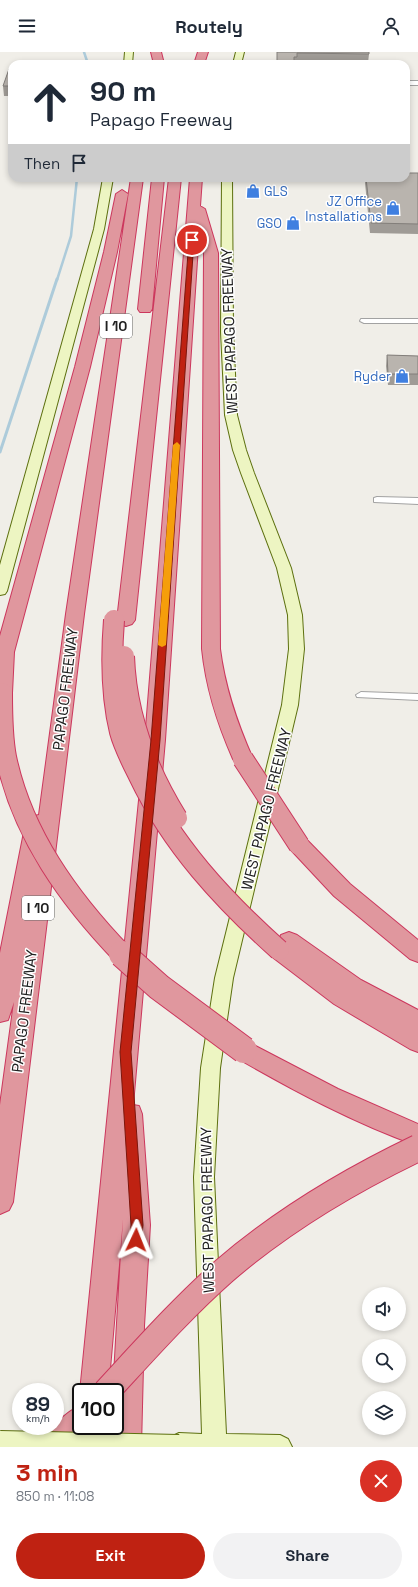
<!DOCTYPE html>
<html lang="en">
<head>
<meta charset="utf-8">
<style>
  body { margin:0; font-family:"Space Grotesk",sans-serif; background:#f2f2f3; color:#1f2937; height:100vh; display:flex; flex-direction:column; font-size:15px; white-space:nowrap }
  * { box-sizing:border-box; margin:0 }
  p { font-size:13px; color:#747a83 }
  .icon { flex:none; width:22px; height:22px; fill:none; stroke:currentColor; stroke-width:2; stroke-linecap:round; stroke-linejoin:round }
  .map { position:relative; height:1395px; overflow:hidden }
  .panel { display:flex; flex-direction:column; background:#fff; flex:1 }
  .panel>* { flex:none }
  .guide { position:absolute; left:8px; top:8px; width:402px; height:122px; border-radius:12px; box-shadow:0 2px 6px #0003; background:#fff; color:#1f2937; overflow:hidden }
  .buttons { position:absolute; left:362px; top:1235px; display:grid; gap:8px }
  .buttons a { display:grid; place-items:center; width:44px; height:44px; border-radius:50%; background:#fff; box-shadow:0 2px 6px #0003; font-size:20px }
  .speed { position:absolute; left:12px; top:1331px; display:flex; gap:8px; font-size:20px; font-weight:700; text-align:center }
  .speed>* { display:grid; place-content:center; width:52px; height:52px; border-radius:50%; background:#fff; box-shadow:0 2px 6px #0003; line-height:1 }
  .speed small { font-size:10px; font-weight:400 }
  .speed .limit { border:2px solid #111; border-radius:6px; background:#fff; color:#111 }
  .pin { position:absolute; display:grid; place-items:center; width:34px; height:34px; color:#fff; margin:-17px; border:2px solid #fff; border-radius:50%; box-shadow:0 1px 4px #0007 }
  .me { position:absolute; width:44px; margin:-22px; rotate:2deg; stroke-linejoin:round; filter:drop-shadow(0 0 3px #0008) }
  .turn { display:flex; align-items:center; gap:14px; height:84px; padding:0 16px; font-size:18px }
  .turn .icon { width:52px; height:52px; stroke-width:2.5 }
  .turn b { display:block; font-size:28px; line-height:34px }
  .then { display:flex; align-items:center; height:38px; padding:0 16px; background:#0003; gap:8px; font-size:15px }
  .round { display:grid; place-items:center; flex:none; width:42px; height:42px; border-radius:21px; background:#f2f2f3 }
  .head { display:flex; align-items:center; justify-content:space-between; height:68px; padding:0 16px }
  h1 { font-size:24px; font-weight:700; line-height:30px; color:#bf2212 }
  .primary-button { display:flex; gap:8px; margin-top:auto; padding:8px 16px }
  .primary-button a { flex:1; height:46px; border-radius:24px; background:#bf2212; color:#fff; font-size:16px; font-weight:700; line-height:46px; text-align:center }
  .primary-button a+a { background:#f2f2f3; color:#1f2937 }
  header { display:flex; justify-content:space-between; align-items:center; height:52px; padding:0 16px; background:#fff; font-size:18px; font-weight:700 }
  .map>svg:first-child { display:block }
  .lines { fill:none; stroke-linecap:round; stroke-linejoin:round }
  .stream-far1 { stroke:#adcbda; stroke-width:2.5 }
  .stream { stroke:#adcbda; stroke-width:3 }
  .street-casing { stroke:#a2a2a2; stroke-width:2 }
  .secondary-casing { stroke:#5d700f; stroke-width:2 }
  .highway-casing { stroke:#cc375d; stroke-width:2 }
  .street { fill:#fff; fill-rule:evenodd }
  .secondary { fill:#edf5c2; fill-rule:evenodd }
  .highway { fill:#e0979e; fill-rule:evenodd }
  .secondary-bridge-casing { stroke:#5d700f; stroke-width:22; stroke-linecap:butt }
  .highway-bridge-far1-casing { stroke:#cc375d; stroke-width:22; stroke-linecap:butt }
  .highway-bridge-casing { stroke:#cc375d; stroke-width:28; stroke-linecap:butt }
  .secondary-bridge { stroke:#edf5c2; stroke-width:20 }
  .highway-bridge-far1 { stroke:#e0979e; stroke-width:20 }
  .highway-bridge { stroke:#e0979e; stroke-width:26 }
  .wall { fill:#9f9b96 }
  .building { fill:#b9b4ae; stroke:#827e7a }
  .route { fill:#bf2212; stroke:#7c160c }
  .slow { fill:#f59e0b }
  .labels { text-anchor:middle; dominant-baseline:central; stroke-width:3; stroke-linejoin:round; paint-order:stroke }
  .far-shop-label { font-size:13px; fill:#366cbe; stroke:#fff; text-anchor:end }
  .shield { fill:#fff; stroke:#646464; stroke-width:1 }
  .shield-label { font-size:14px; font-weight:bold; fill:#212121 }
  .street-label { font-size:15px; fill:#212121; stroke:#fff }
</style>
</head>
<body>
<header><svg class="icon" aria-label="menu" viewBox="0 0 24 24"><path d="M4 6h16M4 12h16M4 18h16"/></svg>Routely<svg class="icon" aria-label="person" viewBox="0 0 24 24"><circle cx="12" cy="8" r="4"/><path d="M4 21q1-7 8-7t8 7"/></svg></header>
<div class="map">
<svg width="418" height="1395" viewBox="0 0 418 1395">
  <rect width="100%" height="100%" fill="#f0eee8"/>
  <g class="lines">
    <path class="stream-far1" d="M84 0 88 12
      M57 228 71 184 77 126"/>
    <path class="stream" d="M0 400 57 227"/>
    <defs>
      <path id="street" d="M406 29H418V33H406Z
        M361 267H418V271H364L360 269Z
        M377 445 418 446V452L374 450V446Z
        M361 640 418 642V648L357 645 356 643Z"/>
      <path id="secondary" d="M125 0H133L132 12H124Z
        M236 0H244L241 12H233Z
        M103 126H113L104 177 7 539 5 542 0 543V513L94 177Z
        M222 126H232L233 280 237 363 246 398 254 421 291 516 302 563 304 597 298 653 233 926 220 1016 214 1125 226 1382 280 1383 288 1387 292 1395H168L167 1393 171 1385 179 1381 202 1382 194 1125 201 1016 215 926 282 653 289 597 288 563 277 516 241 421 233 398 225 363 221 280Z"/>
      <path id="highway" d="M151 0H161L164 12H154Z
        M198 0H208L204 12H194Z
        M131 126H143L84 562 13 1150 9 1158 0 1162V1053L14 950 8 968 0 970V901L26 770 29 765 39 763 66 562Z
        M152 126H164L152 257 150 260H140L138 257Z
        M169 126H181L135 568 132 572 126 574 120 572 117 568Z
        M190 126H202L200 154 205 157 218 201 220 597C225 636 237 671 253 707L250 712 243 714 236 712 233 707C217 671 206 636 202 597L204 201 199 179 165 688 133 1053 139 1054 142 1062 150 1173 144 1274 141 1395H111L112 1374H115V1340H113L123 1167 108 1340H81V1343L80 1340 145 688Z
        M122 138 128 142 117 200 90 315 14 600 12 641 9 645 0 647V584L75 315 104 200 116 142Z
        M299 785 307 788 350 832 418 888V910L410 907 334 844 291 798 288 793 291 788Z
        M289 880 297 883 361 928 418 958V1000L410 997 334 952 271 904 268 898 271 892 278 890 281 883Z
        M244 988 338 1037 418 1072V1094C354 1071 294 1039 235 1005L232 998 235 991Z
        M81 1354V1374H93L77 1395H42C49 1378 64 1360 81 1354Z"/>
    </defs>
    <use href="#street" class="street-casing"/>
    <use href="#secondary" class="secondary-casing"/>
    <use href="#highway" class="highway-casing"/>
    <use href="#street" class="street"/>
    <use href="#secondary" class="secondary"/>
    <use href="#highway" class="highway"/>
    <defs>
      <path id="secondary-bridge" d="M0 1389 179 1393"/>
      <path id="highway-bridge-far1" d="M114 568C111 605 111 643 120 680 124 695 132 710 139 724 172 793 223 848 279 898
        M124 604C126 663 146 716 177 766
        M2 641C2 662 2 684 6 705 22 782 69 847 123 903
        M243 707 299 793"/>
      <path id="highway-bridge" d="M122 902 159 935 244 998
        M106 1340C144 1299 182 1256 224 1219 282 1169 349 1129 418 1096"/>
    </defs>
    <use href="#secondary-bridge" class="secondary-bridge-casing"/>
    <use href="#highway-bridge-far1" class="highway-bridge-far1-casing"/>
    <use href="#highway-bridge" class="highway-bridge-casing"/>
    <use href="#secondary-bridge" class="secondary-bridge"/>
    <use href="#highway-bridge-far1" class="highway-bridge-far1"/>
    <use href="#highway-bridge" class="highway-bridge"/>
  </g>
  <path class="wall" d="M277 0 369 2 368 11 297 10V12H277Z
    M12 17V44H4L3 34Z
    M418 121V182L370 181 365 131V126H406Z
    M387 303 418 304V333H388L386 314Z"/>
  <path class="building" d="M277 0H369V2L297 1V5H294V12L277 11Z
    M9 17H12V34H3Z
    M406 121H418V172L371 171 366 126H406Z
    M387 303 418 304V322H388Z"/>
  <path class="route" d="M192 186 194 188 160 688 131 1000 143 1173 141 1192 136 1193 132 1192 130 1188 131 1173 120 1000 151 688 189 188Z"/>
  <path class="slow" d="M177 390 180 393 166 593 162 595 158 593 173 393Z"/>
  <defs>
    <symbol id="shop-bare" viewBox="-9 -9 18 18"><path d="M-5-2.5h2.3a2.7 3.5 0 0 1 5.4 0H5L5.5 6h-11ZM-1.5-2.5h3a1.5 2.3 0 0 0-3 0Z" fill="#3f7fe0" stroke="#fff" stroke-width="2.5" paint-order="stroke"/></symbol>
  </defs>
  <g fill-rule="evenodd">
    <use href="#shop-bare" x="243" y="129" width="20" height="20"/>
    <use href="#shop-bare" x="383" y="146" width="20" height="20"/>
    <use href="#shop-bare" x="283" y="161" width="20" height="20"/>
    <use href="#shop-bare" x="392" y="314" width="20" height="20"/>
  </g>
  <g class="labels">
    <g class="far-shop-label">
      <text x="264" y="139" text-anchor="start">GLS</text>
      <text x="382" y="149">JZ Office<tspan x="382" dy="15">Installations</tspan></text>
      <text x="282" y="171">GSO</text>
      <text x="391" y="324">Ryder</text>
    </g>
    <g class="shield">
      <rect x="100" y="262" width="32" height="24" rx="3"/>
      <rect x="22" y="844" width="32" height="24" rx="3"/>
    </g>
    <g class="shield-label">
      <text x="116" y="274">I 10</text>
      <text x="38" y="856">I 10</text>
    </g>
    <g class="street-label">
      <text transform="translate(229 279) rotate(-92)">WEST PAPAGO FREEWAY</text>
      <text transform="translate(65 637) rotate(-83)">PAPAGO FREEWAY</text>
      <text transform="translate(266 757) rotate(-76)">WEST PAPAGO FREEWAY</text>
      <text transform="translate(24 959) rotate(-83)">PAPAGO FREEWAY</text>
      <text transform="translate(207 1158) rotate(-91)">WEST PAPAGO FREEWAY</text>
    </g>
  </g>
</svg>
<div class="buttons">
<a><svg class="icon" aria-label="sound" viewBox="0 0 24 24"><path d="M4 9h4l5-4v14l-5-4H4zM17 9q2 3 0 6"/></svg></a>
<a><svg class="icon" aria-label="search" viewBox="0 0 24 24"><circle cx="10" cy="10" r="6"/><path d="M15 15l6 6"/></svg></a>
<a><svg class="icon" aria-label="layers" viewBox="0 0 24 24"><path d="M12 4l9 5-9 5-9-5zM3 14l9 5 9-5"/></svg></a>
</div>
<div class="speed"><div>89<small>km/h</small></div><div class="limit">100</div></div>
<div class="pin" style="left:192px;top:188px;background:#d93025"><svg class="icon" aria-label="arrive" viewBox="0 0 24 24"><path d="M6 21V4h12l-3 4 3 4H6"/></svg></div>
<svg class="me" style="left:136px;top:1188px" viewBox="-20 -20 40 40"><path d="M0-17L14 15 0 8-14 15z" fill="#bf2212" stroke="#fff" stroke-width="4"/></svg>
<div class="guide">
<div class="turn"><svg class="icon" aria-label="ahead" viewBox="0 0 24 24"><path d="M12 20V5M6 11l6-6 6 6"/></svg><div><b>90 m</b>Papago Freeway</div></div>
<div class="then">Then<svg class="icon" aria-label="arrive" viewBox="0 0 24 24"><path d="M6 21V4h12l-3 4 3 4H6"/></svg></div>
</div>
</div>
<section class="panel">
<div class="head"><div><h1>3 min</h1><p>850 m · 11:08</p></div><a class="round" style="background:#d93025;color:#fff"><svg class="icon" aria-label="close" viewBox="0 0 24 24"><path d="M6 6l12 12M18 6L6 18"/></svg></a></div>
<div class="primary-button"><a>Exit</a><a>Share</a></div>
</section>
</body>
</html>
